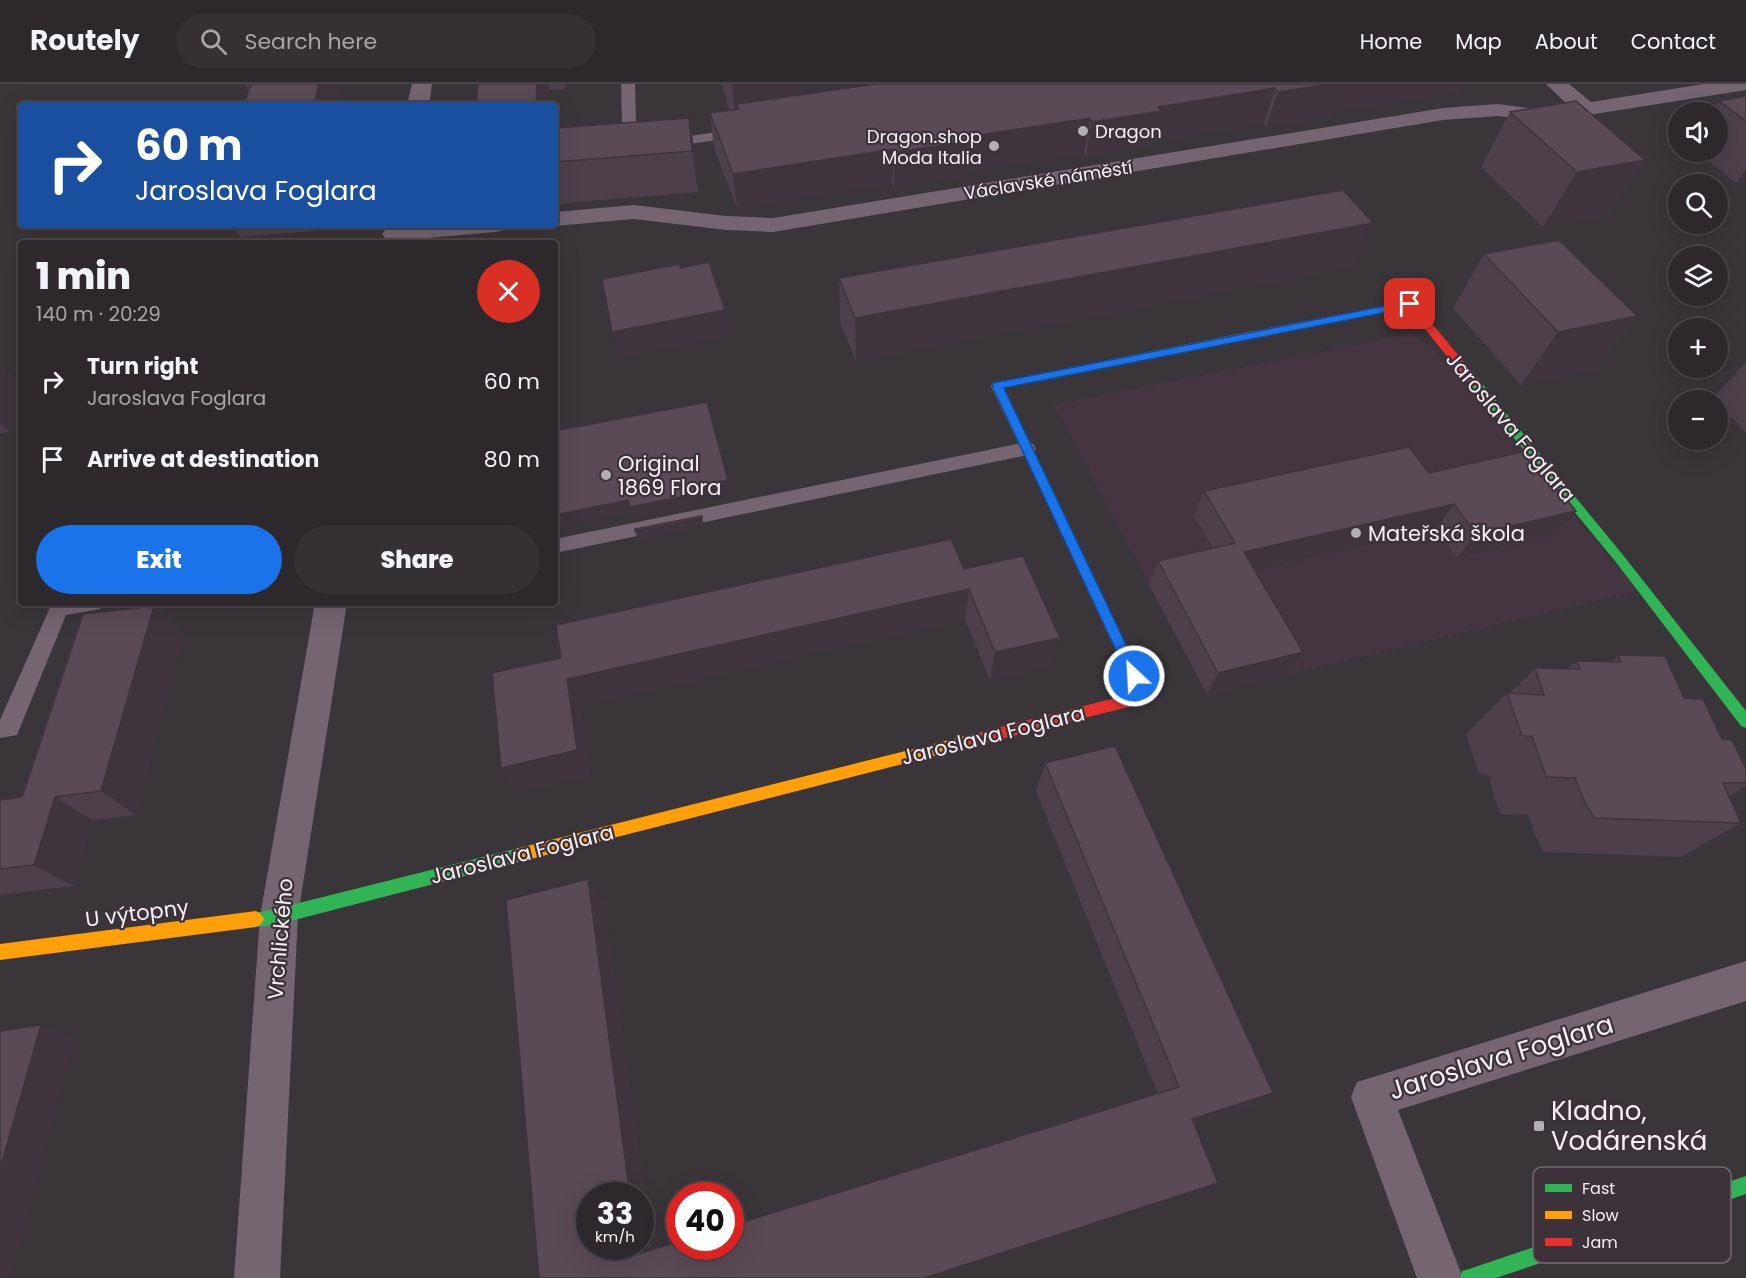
<!DOCTYPE html>
<html lang="en">
<head>
<meta charset="utf-8">
<style>
  body { margin:0; font-family:Poppins,sans-serif; background:#343033; color:#f1f3f6; height:100vh; display:flex; flex-direction:column; font-size:22px; white-space:nowrap }
  * { box-sizing:border-box; margin:0 }
  p { font-size:20px; color:#a6a6a9 }
  .icon { flex:none; width:33px; height:33px; fill:none; stroke:currentColor; stroke-width:2; stroke-linecap:round; stroke-linejoin:round }
  .map { position:relative; flex:1; overflow:hidden }
  .sheet { position:absolute; left:18px; top:156px; width:540px; height:366px; display:flex; flex-direction:column; background:#2c282b; border-radius:6px; box-shadow:0 6px 24px #0002,0 0 0 2px #484447 }
  .sheet>* { flex:none }
  .top-card { position:absolute; left:18px; top:18px; width:540px; height:126px; border-radius:6px; box-shadow:0 6px 24px #0002,0 0 0 2px #484447; background:#1a4fa0; color:#fff; overflow:hidden }
  .buttons { position:absolute; left:1668px; top:18px; display:grid; gap:12px }
  .buttons a { display:grid; place-items:center; width:60px; height:60px; border-radius:50%; background:#2c282b; box-shadow:0 6px 24px #0002,0 0 0 2px #484447; font-size:30px }
  .speed { position:absolute; left:576px; top:1098px; display:flex; gap:12px; font-size:30px; font-weight:700; text-align:center }
  .speed>* { display:grid; place-content:center; width:78px; height:78px; border-radius:50%; background:#2c282b; box-shadow:0 6px 24px #0002,0 0 0 2px #484447; line-height:1 }
  .speed small { font-size:15px; font-weight:400 }
  .speed .limit { border:9px solid #d22; background:#fff; color:#111 }
  .pin { position:absolute; display:grid; place-items:center; width:51px; height:51px; color:#fff; margin:-26px; border-radius:12px; box-shadow:0 3px 9px #0006 }
  .me { position:absolute; width:66px; margin:-33px; rotate:335deg; stroke-linejoin:round; filter:drop-shadow(0 0 4px #0008) }
  .turn { display:flex; align-items:center; gap:21px; height:126px; padding:0 18px; font-size:27px }
  .turn .icon { width:78px; height:78px; stroke-width:2.5 }
  .turn b { display:block; font-size:42px; line-height:51px }
  .round { display:grid; place-items:center; flex:none; width:63px; height:63px; border-radius:32px; background:#343033 }
  .head { display:flex; align-items:center; justify-content:space-between; height:102px; padding:0 18px }
  h1 { font-size:36px; font-weight:800; line-height:45px }
  .cta { display:flex; gap:12px; margin-top:auto; padding:12px 18px }
  .cta a { flex:1; height:69px; border-radius:36px; background:#1a73e8; color:#fff; font-size:24px; font-weight:800; line-height:69px; text-align:center }
  .cta a+a { background:#343033; color:#f1f3f6 }
  ul { padding:0; list-style:none }
  li { display:flex; align-items:center; gap:18px; height:78px; padding:0 18px }
  li div { flex:1 }
  li b { display:block; font-size:22px }
  li em { font-style:normal }
  header { display:flex; align-items:center; gap:36px; box-sizing:border-box; height:84px; padding:0 30px; background:#2c282b; border-bottom:2px solid #484447 }
  header strong { font-size:28px }
  nav { display:flex; gap:33px; margin-inline-start:auto; font-size:21px }
  .search { width:420px; height:54px; background:#343033; display:flex; align-items:center; gap:15px; box-sizing:border-box; padding:0 21px; border-radius:33px; color:#a6a6a9; font-size:22px }
  .map>svg:first-child { display:block }
  .built { fill:#443540 }
  .lines { fill:none; stroke-linecap:round; stroke-linejoin:round }
  .lane { fill:#746570; fill-rule:evenodd }
  .street { fill:#746570; fill-rule:evenodd }
  .fast { fill:#30b455; fill-rule:evenodd }
  .slow { fill:#ff9f0a; fill-rule:evenodd }
  .jam { fill:#e5322d; fill-rule:evenodd }
  .wall { fill:#4d404a }
  .shaded-wall { fill:#3f343c }
  .building { fill:#5a4a56; stroke:#3f343c; stroke-width:1.5 }
  .route { fill:#1a73e8; stroke:#114b97; stroke-width:1.5 }
  .poi-dot { fill:#b4aeb2; stroke:#3d323a; stroke-width:2 }
  .labels { text-anchor:middle; dominant-baseline:central; stroke-width:4.5; stroke-linejoin:round; paint-order:stroke }
  .far-poi-label { font-size:18px; fill:#f6eff3; stroke:#3d323a; text-anchor:start }
  .far-street-label { font-size:18px; fill:#f6eff3; stroke:#3d323a }
  .street-label { font-size:21px; fill:#f6eff3; stroke:#3d323a }
  .poi-label { font-size:21px; fill:#f6eff3; stroke:#3d323a; text-anchor:start }
  .near-street-label { font-size:26px; fill:#f6eff3; stroke:#3d323a }
  .near-poi-label { font-size:26px; fill:#f6eff3; stroke:#3d323a; text-anchor:start }
  .key { fill:#3d323a; stroke:#746b72; stroke-width:1.5 }
  .key-label { font-size:16px; fill:#f6eff3 }
</style>
</head>
<body>
<header>
<strong>Routely</strong>
<div class="search"><svg class="icon" aria-label="search" viewBox="0 0 24 24"><circle cx="10" cy="10" r="6"/><path d="M15 15l6 6"/></svg>Search here</div>
<nav><a>Home</a><a>Map</a><a>About</a><a>Contact</a></nav>
</header>
<div class="map">
<svg width="1746" height="1194" viewBox="0 0 1746 1194">
  <rect width="100%" height="100%" fill="#3a3539"/>
  <path class="built" d="M1412 250 1434 265 1638 507 1207 610 1054 321Z"/>
  <g class="lines">
    <path class="lane" d="M621 0H635L636 38 652 51 684 53 742 44 749 48 742 52 684 61 648 59 643 58 622 39Z
      M1027 358 1033 360 1036 365 1033 370 555 469V455Z
      M52 519H103L100 525 66 531 17 651 0 654V636Z"/>
    <path class="street" d="M412 0H432L429 21H407Z
      M1546 0H1569L1591 18 1704 0H1746V6L1544 38 1498 32 1443 36 773 148 726 146 634 135 555 142 550 141H555V128L634 121 726 132 773 134 1443 24 1498 20 1542 26 1569 22Z
      M413 141H507L503 146 495 148 394 157 386 155 382 150 386 145Z
      M315 519H347L298 832 280 1194H234L260 832Z
      M1746 877V917L1398 1026 1463 1194H1417L1351 1013 1357 998Z"/>
    <path class="fast" d="M1475 295 1479 296 1623 471 1746 627V644L1741 642 1615 477 1471 302 1469 299Z
      M519 764 524 766 526 771 524 776 519 778 279 840 256 843 251 840 248 835 251 830 279 824Z
      M1746 1092V1110L1496 1194H1460L1462 1187 1469 1185Z"/>
    <path class="slow" d="M1253 247 1258 251 1257 254 1004 304 1068 439 1066 442H1058L991 302 993 299Z
      M973 650 978 652 980 656 978 660 973 662 519 778 514 776 512 771 514 766 519 764Z
      M256 827 261 830 264 835 261 840 256 843 0 876V860Z"/>
    <path class="jam" d="M1410 217 1414 218 1479 296V302H1471L1408 224 1253 255 1248 251 1253 247Z
      M1062 434 1068 439 1151 613 1149 617 1144 619 973 662 968 660 966 656 968 652 973 650 1135 609 1056 439Z"/>
  </g>
  <path class="wall" d="M245 0H337L345 18 344 21H244L249 8Z
    M478 0H566V5L550 6 549 21H476Z
    M721 0H799L800 11 875 0H1464L1460 8 1332 28 1330 32 1266 43 1264 39 1154 57 1153 61 1086 73 1084 68 966 87V92L894 102 892 99 737 124 714 64 710 29 730 26Z
    M1746 12V97L1736 99 1697 68H1718V28H1711L1719 17Z
    M1510 28 1645 76 1609 130 1543 143 1481 83Z
    M689 34 696 74 698 108 555 120V44Z
    M233 141H315L314 147 240 153Z
    M1484 170 1637 232 1596 285 1521 301 1453 224Z
    M1353 183 856 277 840 238 839 194Z
    M1746 278V348L1718 320V316H1713L1712 315Z
    M0 279 21 302V324L9 348 0 349Z
    M1429 389 1554 452 1457 474 1436 445 1255 487 1288 590 1207 610 1149 501 1158 477 1213 464 1194 432 1204 407Z
    M964 485 1052 582 990 596 965 535 580 622 590 691 518 708 501 684 492 589Z
    M154 522 183 551 136 731 92 736 74 802 0 811V716L22 713Z
    M1618 571 1684 614 1722 655 1746 685V702L1729 713 1741 739 1681 773 1544 768 1536 754 1528 731 1500 730 1488 691 1479 690 1466 650 1507 609 1509 610 1535 584H1568L1576 577 1611 578Z
    M1045 679 1273 1009 1249 1023 1194 1040 1218 1099 1196 1107 539 1194 604 818 652 1166 1158 1010 1036 707Z"/>
  <path class="shaded-wall" d="M315 0H337L345 18 344 21H314Z
    M537 0H548L550 6 549 21H536Z
    M732 0H799L801 33 739 25 737 20 740 42 736 43Z
    M1330 0H1464L1460 8 1332 28 1330 32 1266 43 1278 8Z
    M1275 4 1264 39 1154 57 1153 61 1086 73 1092 38 1158 23Z
    M689 34 696 74 698 108 692 67Z
    M1090 34 1084 68 966 87V92L894 102V68L967 53Z
    M893 65 892 99 737 124 733 90Z
    M1645 76 1609 130 1543 143 1577 88Z
    M1746 85V97L1736 99Z
    M1373 139 1353 183 856 277 855 234Z
    M311 141H315L314 147Z
    M725 226 729 253 619 275 612 248Z
    M1637 232 1596 285 1521 301 1558 248Z
    M0 279 21 302V324L9 348 0 339Z
    M555 332 560 360 555 348Z
    M728 396 730 409 698 416 699 423 634 436 632 429 555 445V431Z
    M1454 420 1436 445 1233 492 1244 468Z
    M1576 427 1554 452 1457 474 1476 450Z
    M702 434 704 443 638 456 635 447Z
    M969 505 965 535 580 622 590 691 518 708 501 684 567 595Z
    M154 522 183 551 136 731 101 707Z
    M1060 554 1052 582 990 596 995 568Z
    M1303 568 1288 590 1207 610 1218 589Z
    M55 713 92 736 74 802 34 781Z
    M588 795 604 818 653 1174 638 1170 636 1162H640V1112H630Z
    M41 941 75 953 11 1194H0V1085Z
    M1273 1009 1249 1023 1173 1046 1192 1035Z
    M1218 1099 1196 1107 927 1194H924Z"/>
  <path class="building" d="M251 0H319L314 21H244Z
    M478 0H537L536 21H476Z
    M875 0H1330L1278 8 1275 4 1158 23 1161 27 1092 38 1090 34 967 53 968 58 894 68 893 65 733 90 710 29 739 25 737 20Z
    M1746 12V37L1719 17Z
    M1576 17 1645 76 1577 88 1510 28Z
    M689 34 692 67 555 78V44Z
    M1343 106 1373 139 855 234 839 194Z
    M1559 156 1637 232 1558 248 1484 170Z
    M709 178 725 226 612 248 602 195 680 180V184Z
    M707 318 728 396 694 403 696 410 630 423 628 416 555 431V347Z
    M1409 363 1429 389 1526 367 1576 427 1476 450 1454 420 1244 468 1303 568 1218 589 1158 477 1235 459 1204 407Z
    M702 432V434L635 447V445Z
    M951 455 964 485 1023 472 1060 554 995 568 969 505 567 595 577 666 501 684 492 589 561 574 556 541Z
    M154 522 101 707 55 713 34 781 0 785V716L22 713 83 530Z
    M1618 571 1665 572 1684 614 1703 615 1722 655 1732 656 1746 685V699H1723L1741 739 1594 734 1585 719 1575 694 1546 693 1532 652H1522L1507 609 1544 611 1535 584 1580 585 1576 577 1621 578Z
    M1115 662 1273 1009 1192 1035 1218 1099 924 1194H539L506 816 588 795 630 1112H590V1162H636L638 1170 680 1157V1162H730V1142L1179 1003 1045 679Z
    M41 941 0 1085V947Z"/>
  <path class="route" d="M1410 217 1415 220 1413 223 1004 304 1141 592 1139 596H1130L992 302 993 299Z"/>
  <g class="poi-dot">
    <circle cx="1083" cy="47" r="6"/>
    <circle cx="994" cy="62" r="6"/>
    <circle cx="606" cy="391" r="6"/>
    <circle cx="1356" cy="449" r="6"/>
    <rect x="1533" y="1036" width="12" height="12" rx="3"/>
  </g>
  <g class="labels">
    <g class="far-poi-label">
      <text x="1095" y="47">Dragon</text>
      <text x="982" y="52" text-anchor="end">Dragon.shop<tspan x="982" dy="21">Moda Italia</tspan></text>
    </g>
    <g class="far-street-label">
      <text transform="translate(1048 96) rotate(-9)">Václavské náměstí</text>
    </g>
    <g class="street-label">
      <text transform="translate(1511 343) rotate(50)">Jaroslava Foglara</text>
      <text transform="translate(993 651) rotate(-14)">Jaroslava Foglara</text>
      <text transform="translate(522 770) rotate(-14)">Jaroslava Foglara</text>
      <text transform="translate(137 829) rotate(-7)">U výtopny</text>
      <text transform="translate(280 855) rotate(-85)">Vrchlického</text>
    </g>
    <g class="poi-label">
      <text x="618" y="379">Original<tspan x="618" dy="24">1869 Flora</tspan></text>
      <text x="1368" y="449">Mateřská škola</text>
    </g>
    <g class="near-street-label">
      <text transform="translate(1501 973) rotate(-17)">Jaroslava Foglara</text>
    </g>
    <g class="near-poi-label">
      <text x="1551" y="1027">Kladno,<tspan x="1551" dy="30">Vodárenská</tspan></text>
    </g>
  </g>
  <rect x="1533" y="1083" width="198" height="96" rx="9" class="key"/>
  <rect x="1545" y="1100" width="27" height="8" fill="#30b455"/>
  <rect x="1545" y="1127" width="27" height="8" fill="#ff9f0a"/>
  <rect x="1545" y="1154" width="27" height="8" fill="#e5322d"/>
  <g class="key-label">
    <text x="1582" y="1110">Fast</text>
    <text x="1582" y="1137">Slow</text>
    <text x="1582" y="1164">Jam</text>
  </g>
</svg>
<div class="buttons">
<a><svg class="icon" aria-label="sound" viewBox="0 0 24 24"><path d="M4 9h4l5-4v14l-5-4H4zM17 9q2 3 0 6"/></svg></a>
<a><svg class="icon" aria-label="search" viewBox="0 0 24 24"><circle cx="10" cy="10" r="6"/><path d="M15 15l6 6"/></svg></a>
<a><svg class="icon" aria-label="layers" viewBox="0 0 24 24"><path d="M12 4l9 5-9 5-9-5zM3 14l9 5 9-5"/></svg></a>
<a>+</a>
<a>−</a>
</div>
<div class="speed"><div>33<small>km/h</small></div><div class="limit">40</div></div>
<div class="pin" style="left:1410px;top:220px;background:#d93025"><svg class="icon" aria-label="arrive" viewBox="0 0 24 24"><path d="M6 21V4h12l-3 4 3 4H6"/></svg></div>
<svg class="me" style="left:1134px;top:592px" viewBox="-20 -20 40 40"><circle r="17" fill="#1a73e8" stroke="#fff" stroke-width="3"/><path d="M0-11L8 9 0 5-8 9z" fill="#fff"/></svg>
<div class="top-card">
<div class="turn"><svg class="icon" aria-label="right" viewBox="0 0 24 24"><path d="M7 20v-9h11M14 6l5 5-5 5"/></svg><div><b>60 m</b>Jaroslava Foglara</div></div>
</div>
<section class="sheet">
<div class="head"><div><h1>1 min</h1><p>140 m · 20:29</p></div><a class="round" style="background:#d93025;color:#fff"><svg class="icon" aria-label="close" viewBox="0 0 24 24"><path d="M6 6l12 12M18 6L6 18"/></svg></a></div>
<ul>
<li><svg class="icon" aria-label="right" viewBox="0 0 24 24"><path d="M7 20v-9h11M14 6l5 5-5 5"/></svg><div><b>Turn right</b><p>Jaroslava Foglara</p></div><em>60 m</em></li>
<li><svg class="icon" aria-label="arrive" viewBox="0 0 24 24"><path d="M6 21V4h12l-3 4 3 4H6"/></svg><div><b>Arrive at destination</b></div><em>80 m</em></li>
</ul>
<div class="cta"><a>Exit</a><a>Share</a></div>
</section>
</div>
</body>
</html>
